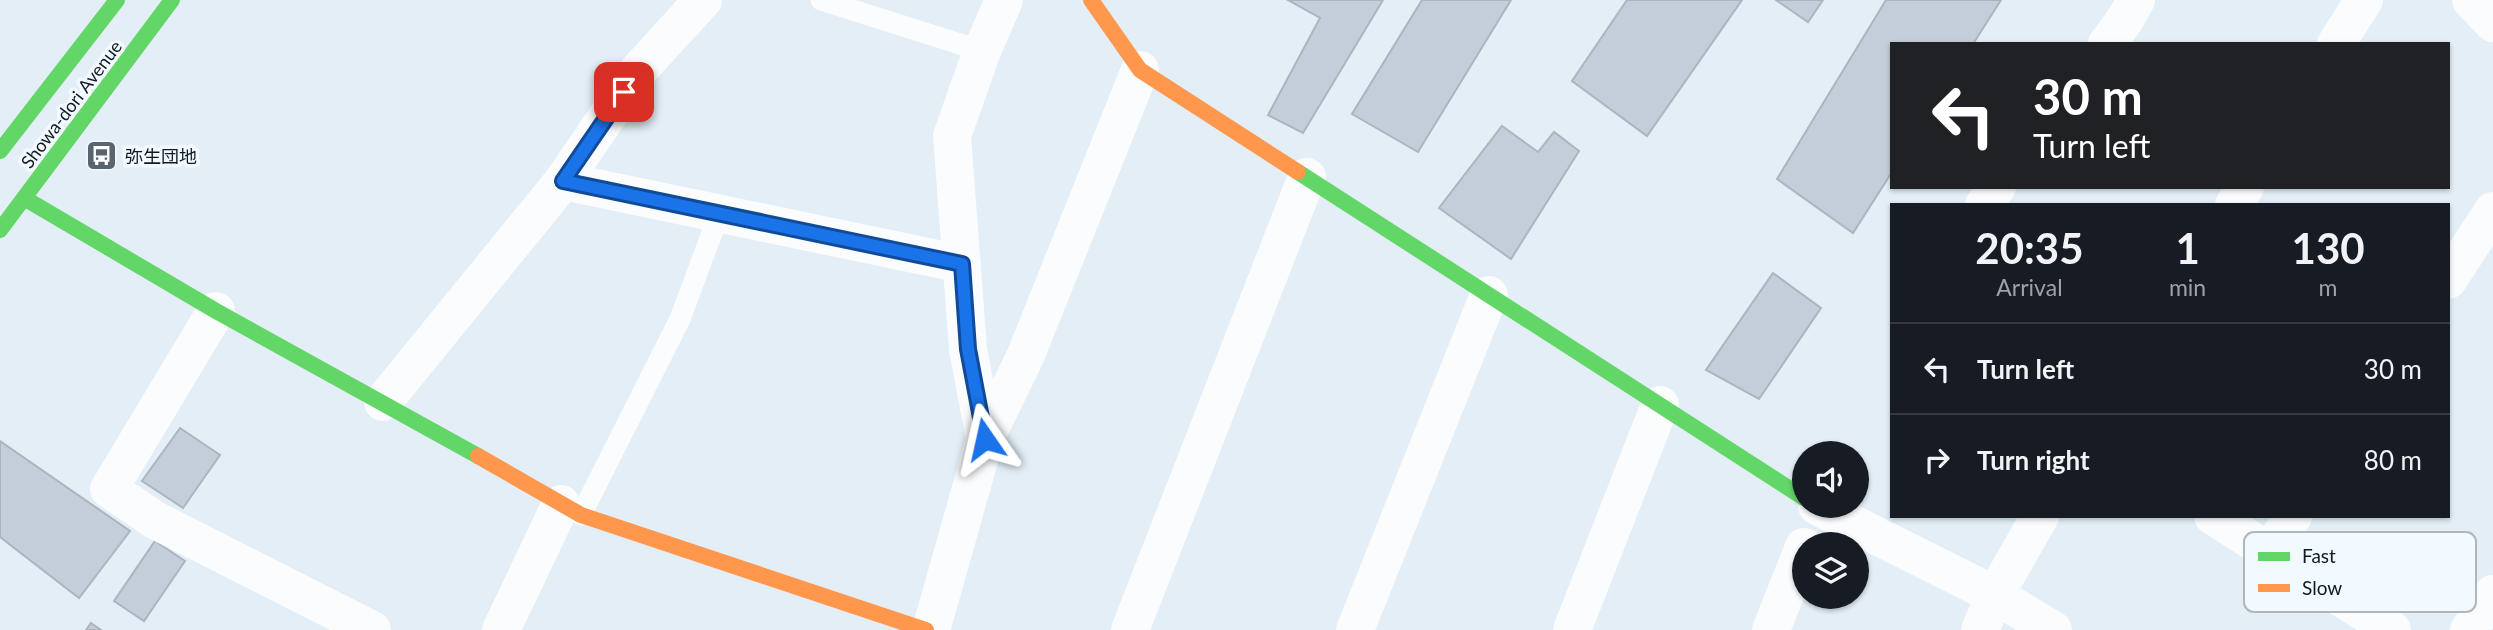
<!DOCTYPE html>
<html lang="en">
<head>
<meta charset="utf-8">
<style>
  body { margin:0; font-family:Lato,"Noto Sans JP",sans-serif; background:#20242c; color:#f1f3f6; height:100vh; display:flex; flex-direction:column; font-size:26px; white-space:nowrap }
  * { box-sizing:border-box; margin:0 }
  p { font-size:23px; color:#9ea1a6 }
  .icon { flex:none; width:38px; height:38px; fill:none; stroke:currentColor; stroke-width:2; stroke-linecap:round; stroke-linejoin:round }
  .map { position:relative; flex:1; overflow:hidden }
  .sheet { position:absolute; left:1890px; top:203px; width:560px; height:315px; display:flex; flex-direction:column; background:#171b24; border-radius:0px; box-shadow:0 2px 5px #0004 }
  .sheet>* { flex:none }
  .banner { position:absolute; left:1890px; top:42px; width:560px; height:147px; border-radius:0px; box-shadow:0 2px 5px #0004; background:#202124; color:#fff; overflow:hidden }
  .buttons { position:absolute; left:1792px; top:441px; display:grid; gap:14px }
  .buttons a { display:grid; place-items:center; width:77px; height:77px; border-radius:50%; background:#171b24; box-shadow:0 2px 5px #0004; font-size:35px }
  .pin { position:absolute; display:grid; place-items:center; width:60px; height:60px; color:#fff; margin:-30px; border-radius:14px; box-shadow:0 4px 10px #0006 }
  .me { position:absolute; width:77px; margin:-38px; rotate:349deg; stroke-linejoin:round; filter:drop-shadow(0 0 5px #0008) }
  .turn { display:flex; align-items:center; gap:24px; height:147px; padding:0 28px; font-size:32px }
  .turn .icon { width:91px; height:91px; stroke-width:2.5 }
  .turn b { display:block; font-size:49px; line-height:60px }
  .eta { display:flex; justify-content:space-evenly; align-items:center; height:119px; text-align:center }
  .eta b { font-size:42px; font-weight:700; line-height:49px }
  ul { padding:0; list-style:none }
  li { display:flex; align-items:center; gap:21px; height:91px; padding:0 28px; border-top:2px solid #363941 }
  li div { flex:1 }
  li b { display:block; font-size:26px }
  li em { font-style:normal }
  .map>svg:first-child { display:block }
  .building { fill:#c4ceda; stroke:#adb4bd; stroke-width:2 }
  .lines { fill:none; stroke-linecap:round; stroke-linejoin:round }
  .lane { stroke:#fbfcfe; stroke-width:21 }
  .street { stroke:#fbfcfe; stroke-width:38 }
  .fast { stroke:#63d668; stroke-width:16 }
  .slow { stroke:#ff974d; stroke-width:16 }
  .route-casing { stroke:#114b97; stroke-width:18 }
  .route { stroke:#1a73e8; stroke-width:12 }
  .labels { text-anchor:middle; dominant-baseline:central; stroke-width:7; stroke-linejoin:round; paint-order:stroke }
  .street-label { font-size:18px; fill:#0f1b24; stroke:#f3faff }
  .poi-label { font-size:18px; fill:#0f1b24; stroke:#f3faff; text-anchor:start }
  .key { fill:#f3faff; stroke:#afb7bd; stroke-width:2 }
  .key-label { font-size:19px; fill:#0f1b24 }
</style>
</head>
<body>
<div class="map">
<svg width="2493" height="630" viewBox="0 0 2493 630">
  <rect width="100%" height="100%" fill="#e3eef6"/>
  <path class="building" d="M1288 0H1383L1303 133 1268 115 1320 18Z
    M1422 0H1511L1418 152 1352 114Z
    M1627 0H1742L1647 136 1572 81Z
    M1776 0H1823L1808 22Z
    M1886 0H2001L1973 44H1892V172L1853 233 1777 179Z
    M1502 126 1538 152 1554 132 1579 151 1511 259 1439 208Z
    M1773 273 1821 308 1759 399 1706 370Z
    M180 428 220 455 183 508 142 481Z
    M0 441 130 531 79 598 0 537Z
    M155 541 185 561 144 621 114 601Z
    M91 623 101 630H86Z"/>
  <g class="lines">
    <path class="lane" d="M821 0 982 51
      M581 515 680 319 719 214"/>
    <path class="street" d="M2471 0 2493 23
      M2107 44 2126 18 2136 0
      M2336 44 2364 0
      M563 181 962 264
      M1984 205 1997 187
      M2234 205 2245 187
      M2448 280 2493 211
      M216 311 109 489 155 520 372 630
      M383 402 563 181 639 70 703 0
      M985 439 1025 357 1140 70
      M1817 506 1995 595 2053 630
      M2213 516 2392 630
      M2270 552 2293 516
      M501 630 561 504
      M931 630 985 439 968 349 952 136 982 51 1004 0
      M1130 630 1307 177
      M1355 630 1489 295
      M1572 630 1660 405
      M1771 630 1804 547
      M1980 630 1995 595 2040 516
      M2469 630 2493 594"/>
    <path class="fast" d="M0 151 117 0
      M1298 172 1804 498
      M24 198 216 311 478 456
      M0 230 172 0"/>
    <path class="slow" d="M1091 0 1140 70 1298 172
      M478 456 581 515 926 630"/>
  </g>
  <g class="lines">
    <defs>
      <path id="route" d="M624 92 563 181 962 264 968 349 985 439"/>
    </defs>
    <use href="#route" class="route-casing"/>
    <use href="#route" class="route"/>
  </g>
  <defs>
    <symbol id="bus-square" viewBox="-11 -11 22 22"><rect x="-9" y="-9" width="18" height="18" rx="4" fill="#59656e" stroke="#f3faff"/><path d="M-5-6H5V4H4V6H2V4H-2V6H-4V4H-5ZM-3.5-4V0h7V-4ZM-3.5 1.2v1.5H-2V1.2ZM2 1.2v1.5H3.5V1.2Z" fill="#fff"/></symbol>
  </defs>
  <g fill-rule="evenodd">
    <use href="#bus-square" x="84" y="138" width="35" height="35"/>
  </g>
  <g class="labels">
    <g class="street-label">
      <text transform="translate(71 104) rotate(-53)">Showa-dori Avenue</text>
    </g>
    <g class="poi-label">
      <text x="125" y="156">弥生団地</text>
    </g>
  </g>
  <rect x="2244" y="532" width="232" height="80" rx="10" class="key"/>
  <rect x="2258" y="552" width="32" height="9" fill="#63d668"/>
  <rect x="2258" y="584" width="32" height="8" fill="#ff974d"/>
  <g class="key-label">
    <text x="2302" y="563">Fast</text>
    <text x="2302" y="595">Slow</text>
  </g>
</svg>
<div class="buttons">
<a><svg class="icon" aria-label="sound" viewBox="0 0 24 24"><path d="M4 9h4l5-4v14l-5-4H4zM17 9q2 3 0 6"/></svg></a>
<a><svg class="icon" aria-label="layers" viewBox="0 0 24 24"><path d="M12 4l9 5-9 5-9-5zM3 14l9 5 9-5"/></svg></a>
</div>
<div class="pin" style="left:624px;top:92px;background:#d93025"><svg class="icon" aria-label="arrive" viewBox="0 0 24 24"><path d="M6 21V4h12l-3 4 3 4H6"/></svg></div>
<svg class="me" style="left:985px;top:439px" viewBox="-20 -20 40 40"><path d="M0-17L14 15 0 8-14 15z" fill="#1a73e8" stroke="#fff" stroke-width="4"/></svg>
<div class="banner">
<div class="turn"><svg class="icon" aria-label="left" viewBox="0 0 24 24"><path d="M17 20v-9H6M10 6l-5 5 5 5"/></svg><div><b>30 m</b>Turn left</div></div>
</div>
<section class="sheet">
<div class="eta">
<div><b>20:35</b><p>Arrival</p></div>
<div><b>1</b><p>min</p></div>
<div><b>130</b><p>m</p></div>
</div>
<ul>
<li><svg class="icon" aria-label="left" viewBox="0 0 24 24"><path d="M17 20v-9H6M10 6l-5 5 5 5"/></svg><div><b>Turn left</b></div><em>30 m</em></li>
<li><svg class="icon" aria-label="right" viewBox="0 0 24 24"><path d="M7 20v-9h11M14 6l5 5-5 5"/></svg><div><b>Turn right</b></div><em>80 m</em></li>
</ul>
</section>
</div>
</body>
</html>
